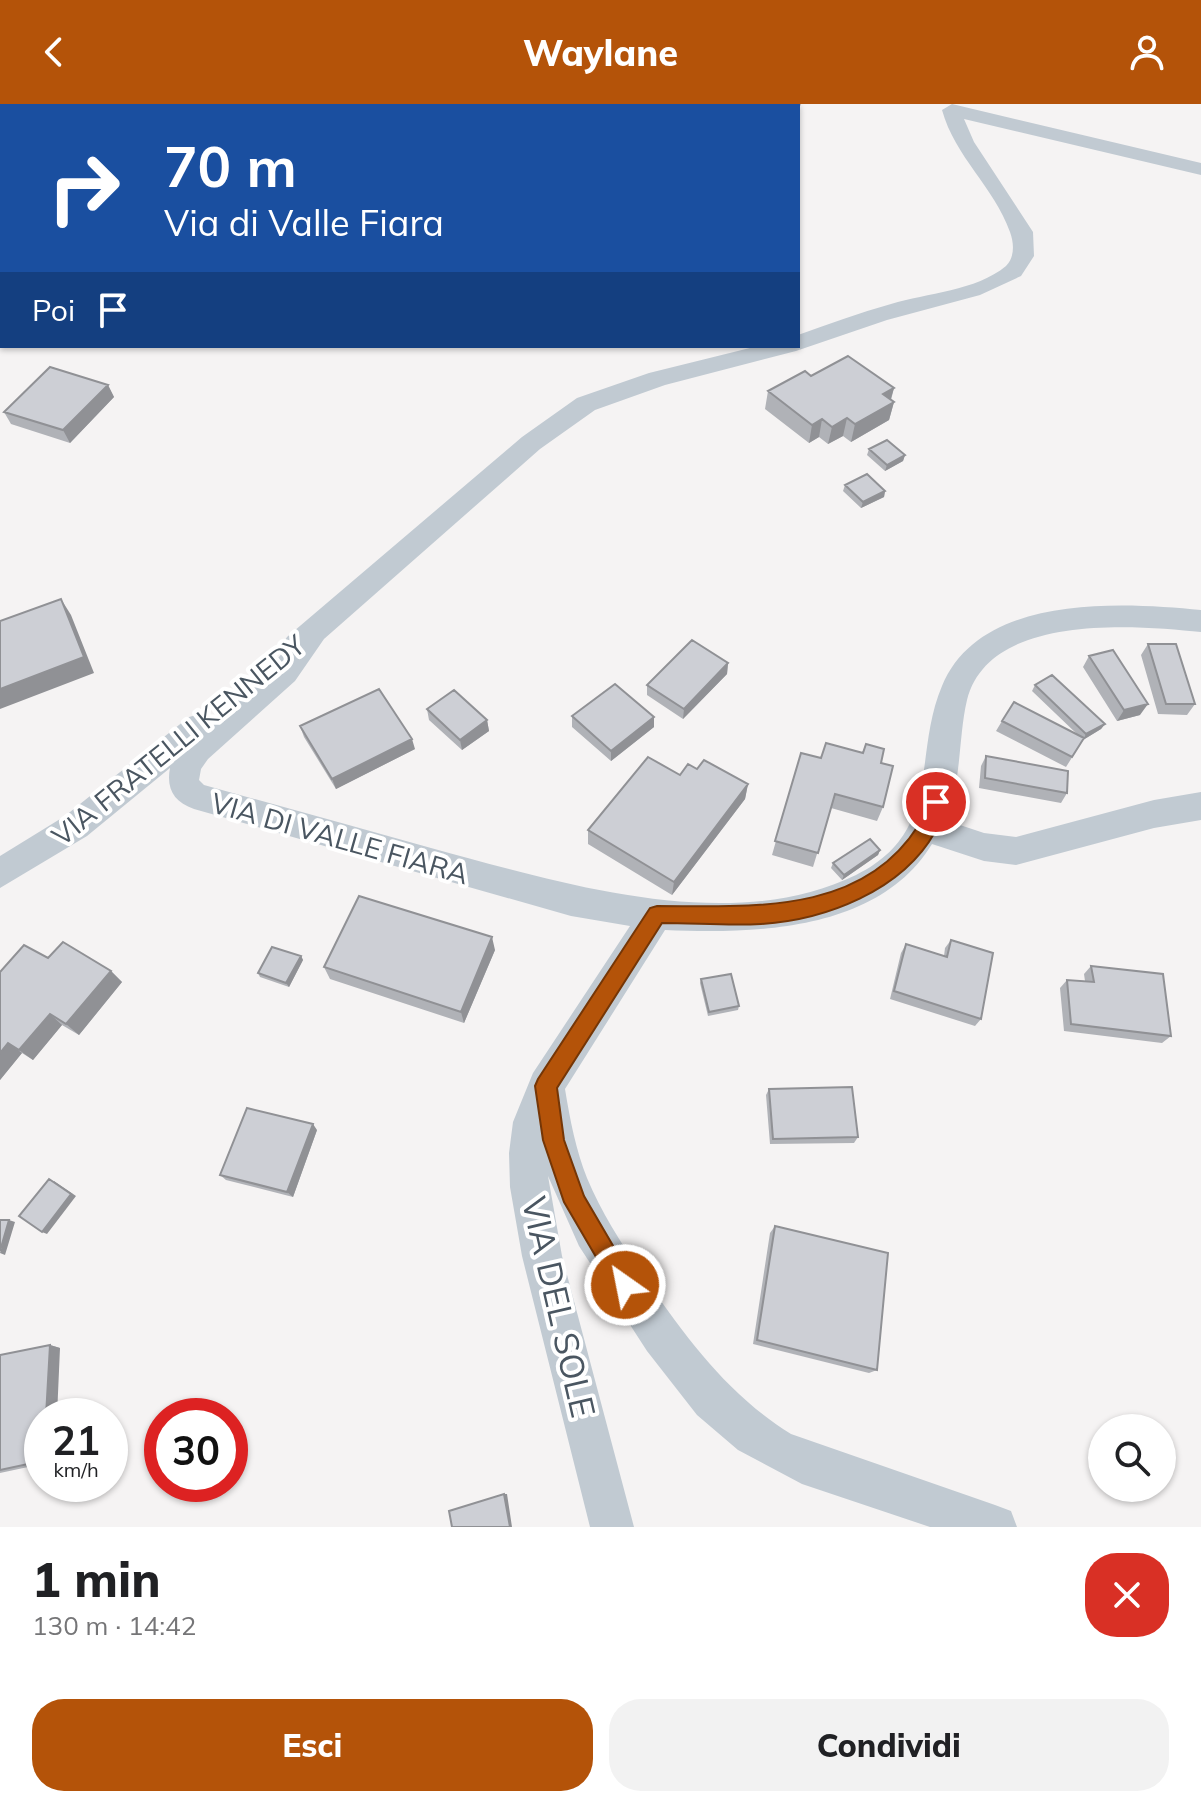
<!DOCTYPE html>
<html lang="it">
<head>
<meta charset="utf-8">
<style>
  body { margin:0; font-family:Mulish,sans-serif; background:#f2f2f2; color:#202124; height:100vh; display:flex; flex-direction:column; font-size:30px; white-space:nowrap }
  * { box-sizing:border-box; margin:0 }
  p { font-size:26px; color:#757577 }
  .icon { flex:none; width:44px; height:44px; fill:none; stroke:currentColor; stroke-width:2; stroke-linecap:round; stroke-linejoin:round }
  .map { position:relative; height:1423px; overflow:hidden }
  .details { display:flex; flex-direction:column; background:#fff; flex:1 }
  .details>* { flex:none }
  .hud { position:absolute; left:0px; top:0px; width:800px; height:244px; box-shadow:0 2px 6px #0004; background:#1a4fa0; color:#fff; overflow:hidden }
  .buttons { position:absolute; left:1088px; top:1310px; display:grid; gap:16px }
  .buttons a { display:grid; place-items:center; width:88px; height:88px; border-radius:50%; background:#fff; box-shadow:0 2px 6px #0004; font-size:40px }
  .speed { position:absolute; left:24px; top:1294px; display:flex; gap:16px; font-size:40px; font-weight:700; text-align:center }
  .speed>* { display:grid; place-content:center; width:104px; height:104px; border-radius:50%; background:#fff; box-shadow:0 2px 6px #0004; line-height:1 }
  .speed small { font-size:20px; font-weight:400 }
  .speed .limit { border:12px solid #d22; background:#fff; color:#111 }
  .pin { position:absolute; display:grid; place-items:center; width:68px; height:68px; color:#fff; margin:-34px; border:4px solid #fff; border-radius:50%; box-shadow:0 2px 8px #0007 }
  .me { position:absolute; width:88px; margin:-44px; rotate:327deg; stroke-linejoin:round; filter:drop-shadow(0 0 6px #0008) }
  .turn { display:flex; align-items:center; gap:28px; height:168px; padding:0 32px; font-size:36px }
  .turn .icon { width:104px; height:104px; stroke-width:2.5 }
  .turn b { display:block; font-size:56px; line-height:68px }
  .then { display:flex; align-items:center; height:76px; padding:0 32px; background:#0003; gap:16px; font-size:30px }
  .round { display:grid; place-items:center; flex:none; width:84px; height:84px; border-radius:32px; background:#f2f2f2 }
  .head { display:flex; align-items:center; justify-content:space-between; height:136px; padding:0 32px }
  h1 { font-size:48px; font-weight:800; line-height:60px }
  .primary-button { display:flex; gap:16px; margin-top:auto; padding:16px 32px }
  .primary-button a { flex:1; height:92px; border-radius:32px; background:#b45309; color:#fff; font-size:32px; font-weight:800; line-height:92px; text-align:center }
  .primary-button a+a { background:#f2f2f2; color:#202124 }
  header { display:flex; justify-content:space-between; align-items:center; height:104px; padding:0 32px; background:#b45309; color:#fff; font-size:36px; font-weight:800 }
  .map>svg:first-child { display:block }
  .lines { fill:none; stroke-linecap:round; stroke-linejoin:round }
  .minor { fill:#c1cad2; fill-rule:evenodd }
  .wall { fill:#b0b2b7 }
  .shaded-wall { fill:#909195 }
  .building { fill:#cdcfd5; stroke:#909195; stroke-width:2 }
  .route { fill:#b45309; stroke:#753606; stroke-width:2 }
  .labels { text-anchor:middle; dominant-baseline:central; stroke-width:8; stroke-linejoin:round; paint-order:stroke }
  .street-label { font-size:28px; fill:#4a5661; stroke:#fff }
  .near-street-label { font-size:34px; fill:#4a5661; stroke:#fff }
</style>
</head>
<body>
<header><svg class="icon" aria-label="back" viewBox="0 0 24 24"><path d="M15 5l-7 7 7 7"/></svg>Waylane<svg class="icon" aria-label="person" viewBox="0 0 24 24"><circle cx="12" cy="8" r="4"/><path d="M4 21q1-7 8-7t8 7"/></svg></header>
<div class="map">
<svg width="1201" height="1423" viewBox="0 0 1201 1423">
  <rect width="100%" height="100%" fill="#f5f3f3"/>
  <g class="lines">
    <path class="minor" d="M952 0 1201 59V71L964 15 974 38 1033 128 1034 152 1021 172 980 191 887 216 796 247 665 281 595 306 540 345 324 535 295 577 208 655 201 665 199 676 204 681C280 702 355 723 431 744 558 778 729 833 856 771 943 728 912 653 942 582 980 490 1119 498 1201 506V528C1133 521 989 509 967 596 958 634 962 680 945 716L984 729 1016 733 1154 696 1201 688V716L1154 724 1016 761 984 757 932 740C879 827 757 830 665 826L565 985C570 1016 576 1046 587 1074 603 1112 626 1147 649 1180 690 1239 730 1292 791 1330L995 1401 1011 1407 1017 1423H930L802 1380 738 1346 697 1311 647 1247 579 1142 548 1072 562 1152 634 1423H590L522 1152 510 1083 509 1049 513 1018 533 969 630 822 571 812 194 705C174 698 166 685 170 664L87 732 0 784V752L65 712 189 613 200 610 212 615 257 578 285 546 282 541 287 533 522 333 577 294 649 269 758 242H798V231C829 220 859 209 891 200 927 189 976 187 1006 162 1015 153 1014 139 1010 128 994 83 955 53 942 6Z
      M2 132V147L0 148V133Z"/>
  </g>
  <path class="wall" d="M742 0H801L798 7V2H741Z
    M811 272 894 284 891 296 894 298 889 316 851 338 843 332 828 340 819 333 809 339 765 305 768 287Z
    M108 281 114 293 70 339 11 320 4 308Z
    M869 345 905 351 903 357 885 367 867 351Z
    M845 381 885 387 884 393 861 404 843 387Z
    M1148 540 1195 600 1187 611 1158 610 1141 551Z
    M1089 552 1140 611 1117 617 1083 563Z
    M728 559 727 570 683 615 647 591V581Z
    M1035 581 1105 620 1101 625 1083 636 1066 663 996 627 1002 617 1078 631 1032 587Z
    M427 605 487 616 489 627 462 646 429 616Z
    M572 612 654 613V623L611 657 572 623Z
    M300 622 415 645 336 685 304 633Z
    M866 640 881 659 883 703 877 717 831 704 813 763 772 751 801 649 821 654 862 649Z
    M986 652 1067 689 1061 699 979 684 981 662Z
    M697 665 748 680 745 695 672 791 588 740V726L680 671Z
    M880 746 878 751 842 776 831 764 833 759Z
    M951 836 981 915 975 922 890 895 901 849 906 840 944 852 945 844Z
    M495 846 464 919 330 875 324 863Z
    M301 852 303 856 289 883 260 873 258 869Z
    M48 854 111 867 122 878 79 931 62 921 33 956 22 949 0 976V868Z
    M1091 862 1171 932 1162 939 1064 927 1060 884 1067 876 1085 877 1084 870Z
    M701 875 739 902 738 906 708 912 700 879Z
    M769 985 858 1033 854 1039 770 1040 766 991Z
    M317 1026 293 1093 226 1076 220 1071Z
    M775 1122 877 1266 869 1269 753 1240 770 1129Z
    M50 1241 60 1244 42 1312V1360L0 1369V1251Z"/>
  <path class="shaded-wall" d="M108 281 114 293 70 339 63 326Z
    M894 284 889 301 894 298 889 316 851 338 855 320 883 290Z
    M847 314 843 332 828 340 832 323Z
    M822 315 819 333 809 339 812 321Z
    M905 351 903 357 885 367 887 361Z
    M885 387 884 393 861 404 863 398Z
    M61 495 71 511 94 569 0 605V585Z
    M728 559 727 570 683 615 684 605Z
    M1148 600 1140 611 1117 617 1124 606Z
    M654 613V623L611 657V647Z
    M487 616 489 627 462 646 460 636Z
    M1105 620 1101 625 1083 636 1086 630Z
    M412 635 415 645 336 685 332 675Z
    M748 680 745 695 672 791 674 778Z
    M880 746 878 751 842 776 844 771Z
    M492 833 495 846 464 919 461 908Z
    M301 852 303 856 289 883 286 879Z
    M111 867 122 878 79 931 66 920Z
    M50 910 62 921 33 956 19 946Z
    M8 939 22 949 0 976V949Z
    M313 1020 317 1026 293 1093 287 1088Z
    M54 1077 76 1092 47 1130 42 1128Z
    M9 1116 15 1118 5 1151 0 1149Z
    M50 1241 60 1244 57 1312H46Z
    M504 1390H507L512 1423H510Z"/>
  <path class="building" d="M848 252 894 284 883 290 894 298 855 320 847 314 832 323 822 315 812 321 768 287 805 267 811 272Z
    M50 263 108 281 63 326 4 308Z
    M887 336 905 351 887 361 869 345Z
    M867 370 885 387 863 398 845 381Z
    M61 495 84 553 0 585V517Z
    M692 536 728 559 684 605 647 581Z
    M1148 540H1176L1195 600H1166Z
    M1113 546 1148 600 1124 606 1089 552Z
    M1052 571 1105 620 1086 630 1035 581Z
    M615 580 654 613 611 647 572 612Z
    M379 585 412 635 332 675 300 622Z
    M454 586 487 616 460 636 427 605Z
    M1014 598 1084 634 1072 653 1002 617Z
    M826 639 863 649 866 640 884 645 881 659 893 662 883 703 835 690 818 749 775 737 801 649 821 654Z
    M986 652 1068 667 1067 689 985 674Z
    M648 653 680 671 688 660 697 665 704 656 748 680 674 778 588 726Z
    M870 735 880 746 844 771 833 759Z
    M359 792 492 833 461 908 324 863Z
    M951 836 993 849 981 915 894 887 906 840 947 853Z
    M63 838 111 867 66 920 50 910 19 946 8 939 0 949V868L24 841 48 854Z
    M272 843 301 852 286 879 258 869Z
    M1091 862 1163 870 1171 932 1071 920 1067 876 1094 878Z
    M731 870 739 902 709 908 701 875Z
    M852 983 858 1033 773 1035 769 985Z
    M247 1004 313 1020 287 1088 220 1071Z
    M49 1075 71 1090 42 1128 19 1112Z
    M0 1116H9L0 1147Z
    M775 1122 888 1149 877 1266 757 1236Z
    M50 1241 46 1312H42V1357L0 1366V1251Z
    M504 1390 510 1423H452L449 1407Z"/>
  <path class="route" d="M936 691 942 693 945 698C942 708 939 719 935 728 902 787 825 816 761 820 729 822 695 819 662 819L557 984 564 1036 584 1092 636 1181 633 1189 625 1192 617 1189 564 1098 543 1036 535 982 538 975 650 804 657 802C749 802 861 812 918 722 923 713 925 702 929 693Z"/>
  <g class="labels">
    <g class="street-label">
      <text transform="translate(178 636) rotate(-39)">VIA FRATELLI KENNEDY</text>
      <text transform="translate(340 734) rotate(16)">VIA DI VALLE FIARA</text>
    </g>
    <g class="near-street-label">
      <text transform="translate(559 1203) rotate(77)">VIA DEL SOLE</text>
    </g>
  </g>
</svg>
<div class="buttons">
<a><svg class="icon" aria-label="search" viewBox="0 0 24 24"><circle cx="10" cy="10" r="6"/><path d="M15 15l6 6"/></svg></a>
</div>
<div class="speed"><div>21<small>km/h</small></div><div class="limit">30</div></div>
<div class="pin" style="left:936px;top:698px;background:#d93025"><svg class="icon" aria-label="arrive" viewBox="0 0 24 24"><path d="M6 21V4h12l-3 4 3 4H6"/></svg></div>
<svg class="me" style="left:625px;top:1181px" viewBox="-20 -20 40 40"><circle r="17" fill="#b45309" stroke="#fff" stroke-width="3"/><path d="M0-11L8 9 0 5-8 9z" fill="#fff"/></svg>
<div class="hud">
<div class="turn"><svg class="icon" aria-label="right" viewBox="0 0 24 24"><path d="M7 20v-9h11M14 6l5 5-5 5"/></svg><div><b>70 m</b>Via di Valle Fiara</div></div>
<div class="then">Poi<svg class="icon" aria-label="arrive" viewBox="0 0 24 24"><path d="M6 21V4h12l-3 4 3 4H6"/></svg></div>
</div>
</div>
<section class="details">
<div class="head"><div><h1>1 min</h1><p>130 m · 14:42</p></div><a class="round" style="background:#d93025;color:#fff"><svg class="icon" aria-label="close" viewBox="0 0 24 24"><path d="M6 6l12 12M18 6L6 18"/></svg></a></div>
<div class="primary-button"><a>Esci</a><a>Condividi</a></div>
</section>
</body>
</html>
